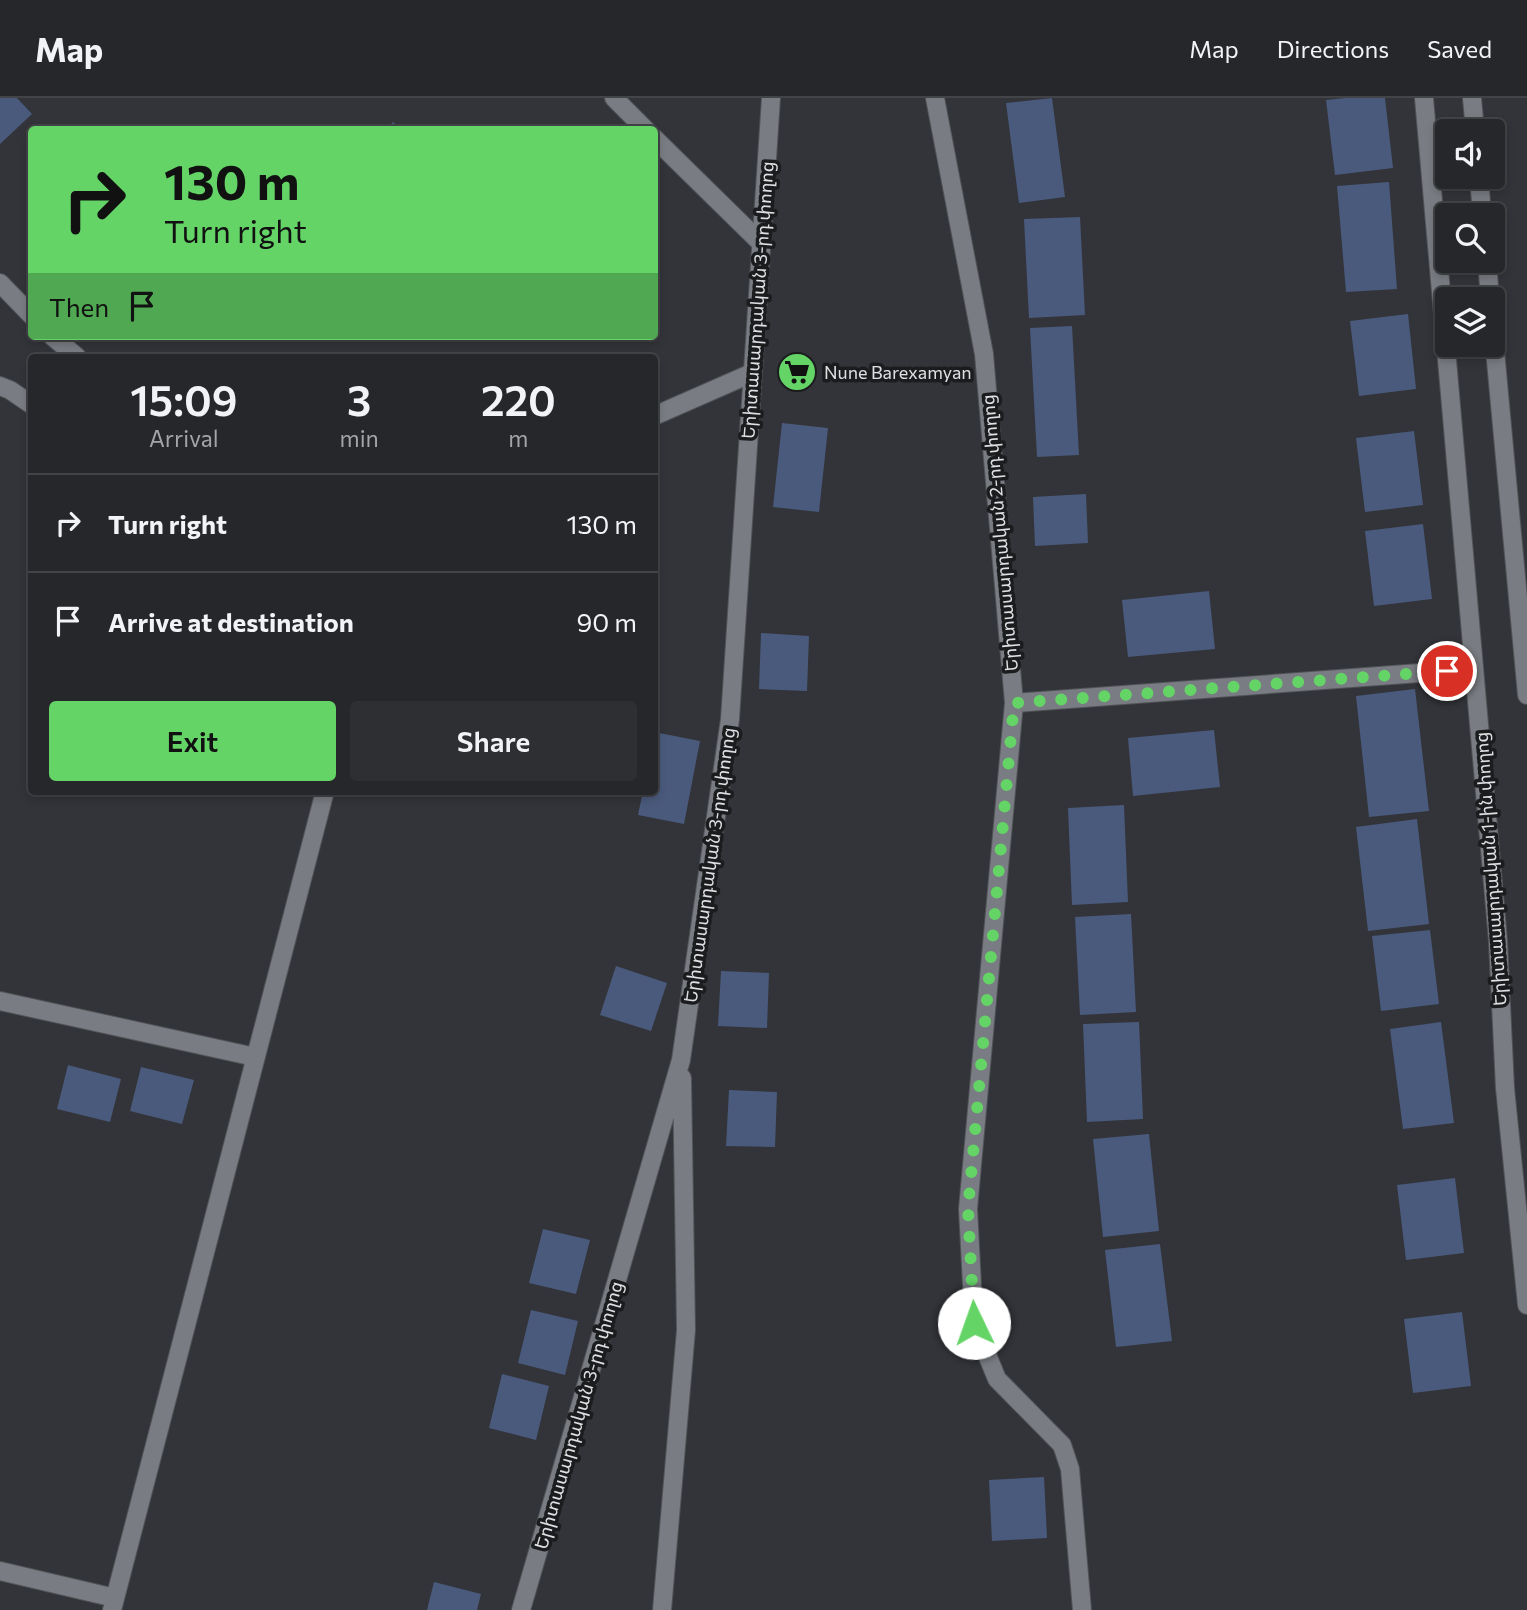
<!DOCTYPE html>
<html lang="en">
<head>
<meta charset="utf-8">
<style>
  body { margin:0; font-family:Commissioner,"Noto Sans Armenian",sans-serif; background:#2e2f33; color:#f1f3f6; height:100vh; display:flex; flex-direction:column; font-size:26px; white-space:nowrap }
  * { box-sizing:border-box; margin:0 }
  p { font-size:23px; color:#a4a5a9 }
  .icon { flex:none; width:38px; height:38px; fill:none; stroke:currentColor; stroke-width:2; stroke-linecap:round; stroke-linejoin:round }
  .map { position:relative; flex:1; overflow:hidden }
  .details { position:absolute; left:28px; top:256px; width:630px; height:441px; display:flex; flex-direction:column; background:#26272b; border-radius:7px; box-shadow:0 4px 10px #0003,0 0 0 2px #424447 }
  .details>* { flex:none }
  .guide { position:absolute; left:28px; top:28px; width:630px; height:214px; border-radius:7px; box-shadow:0 4px 10px #0003,0 0 0 2px #424447; background:#65d467; color:#111; overflow:hidden }
  .fabs { position:absolute; left:1435px; top:21px; display:grid; gap:14px }
  .fabs a { display:grid; place-items:center; width:70px; height:70px; border-radius:7px; background:#26272b; box-shadow:0 4px 10px #0003,0 0 0 2px #424447; font-size:35px }
  .pin { position:absolute; display:grid; place-items:center; width:60px; height:60px; color:#fff; margin:-30px; border:4px solid #fff; border-radius:50%; box-shadow:0 2px 7px #0007 }
  .me { position:absolute; width:77px; margin:-38px; rotate:357deg; stroke-linejoin:round; filter:drop-shadow(0 0 5px #0008) }
  .turn { display:flex; align-items:center; gap:24px; height:147px; padding:0 21px; font-size:32px }
  .turn .icon { width:91px; height:91px; stroke-width:2.5 }
  .turn b { display:block; font-size:49px; line-height:60px }
  .then { display:flex; align-items:center; height:66px; padding:0 21px; background:#0003; gap:14px; font-size:26px }
  .eta { display:flex; justify-content:space-evenly; align-items:center; height:119px; text-align:center }
  .eta b { font-size:42px; font-weight:600; line-height:49px }
  .primary-button { display:flex; gap:14px; margin-top:auto; padding:14px 21px }
  .primary-button a { flex:1; height:80px; border-radius:7px; background:#65d467; color:#111; font-size:28px; font-weight:600; line-height:80px; text-align:center }
  .primary-button a+a { background:#2e2f33; color:#f1f3f6 }
  ul { padding:0; list-style:none }
  li { display:flex; align-items:center; gap:21px; height:98px; padding:0 21px; border-top:2px solid #424447 }
  li div { flex:1 }
  li b { display:block; font-size:26px }
  li em { font-style:normal }
  header { display:flex; align-items:center; gap:42px; box-sizing:border-box; height:98px; padding:0 35px; background:#26272b; border-bottom:2px solid #424447 }
  header strong { font-size:33px }
  nav { display:flex; gap:38px; margin-inline-start:auto; font-size:24px }
  .map>svg:first-child { display:block }
  .building { fill:#4a5a7c }
  .lines { fill:none; stroke-linecap:round; stroke-linejoin:round }
  .minor-casing { stroke:#515357; stroke-width:20 }
  .minor { stroke:#797c82; stroke-width:18 }
  .route { stroke:#65d467; stroke-width:12; stroke-dasharray:0 21.6 }
  .labels { text-anchor:middle; dominant-baseline:central; stroke-width:7; stroke-linejoin:round; paint-order:stroke }
  .street-label { font-size:18px; fill:#dee0e3; stroke:#1b1c1e }
  .poi-label { font-size:18px; fill:#dee0e3; stroke:#1b1c1e; text-anchor:start }
</style>
</head>
<body>
<header>
<strong>Map</strong>
<nav><a>Map</a><a>Directions</a><a>Saved</a></nav>
</header>
<div class="map">
<svg width="1527" height="1512" viewBox="0 0 1527 1512">
  <rect width="100%" height="100%" fill="#323439"/>
  <path class="building" d="M0 0H17L32 16 0 46Z
    M1052 0 1065 99 1019 105 1006 5Z
    M1345 0H1385L1393 70 1335 77 1326 2Z
    M393 24 401 32H386Z
    M1389 84 1397 191 1346 194 1337 88Z
    M1080 119 1085 217 1029 220 1024 121Z
    M1408 216 1416 291 1359 298 1350 223Z
    M1072 228 1079 357 1037 359 1030 230Z
    M782 325 828 330 819 414 773 409Z
    M1414 333 1423 407 1365 414 1356 340Z
    M1086 396 1088 445 1035 448 1033 399Z
    M1423 426 1432 501 1374 508 1365 433Z
    M1209 493 1215 551 1128 559 1122 502Z
    M761 535 809 538 807 593 759 591Z
    M1415 591 1429 713 1369 719 1356 598Z
    M1214 632 1220 689 1133 698 1128 640Z
    M654 634 700 643 684 726 638 717 643 693H654Z
    M1124 707 1128 804 1072 807 1068 710Z
    M1417 721 1429 826 1368 833 1356 729Z
    M1131 816 1136 914 1080 917 1075 819Z
    M1430 832 1439 906 1381 913 1372 838Z
    M616 868 667 885 651 933 600 917Z
    M721 873 769 875 767 930 718 928Z
    M1139 924 1143 1021 1087 1024 1083 926Z
    M1441 924 1454 1025 1403 1031 1390 931Z
    M68 967 121 981 110 1024 57 1011Z
    M141 969 194 982 182 1026 130 1013Z
    M729 992 777 994 775 1049 726 1048Z
    M1149 1036 1159 1133 1103 1139 1093 1041Z
    M1455 1080 1464 1155 1406 1162 1397 1087Z
    M543 1131 590 1142 576 1196 529 1185Z
    M1160 1146 1172 1243 1116 1249 1105 1152Z
    M531 1212 578 1223 565 1277 518 1265Z
    M1462 1214 1471 1288 1413 1295 1404 1221Z
    M502 1276 549 1288 536 1342 489 1330Z
    M1044 1379 1047 1440 992 1443 989 1382Z
    M434 1484 481 1496 477 1512H427Z"/>
  <g class="lines">
    <defs>
      <path id="minor" d="M614 0 646 32
        M935 0 984 256 1014 605 968 1111 974 1225 997 1281 1062 1347 1070 1371 1082 1512
        M1424 0 1498 843 1505 990 1527 1207
        M1472 0 1475 33
        M654 40 762 146
        M1479 79 1482 117
        M1487 163 1490 201
        M0 185 32 218
        M1493 231 1527 597
        M52 238 77 259
        M0 288 10 292 32 307
        M654 318 752 275
        M1014 605 1474 571
        M0 903 255 959
        M0 1473 115 1500
        M112 1512 325 693
        M521 1512 681 962 730 621 771 0
        M662 1512 686 1232 682 980"/>
    </defs>
    <use href="#minor" class="minor-casing"/>
    <use href="#minor" class="minor"/>
  </g>
  <g class="lines">
    <path class="route" d="M974 1225 968 1111 1014 605 1447 573"/>
  </g>
  <defs>
    <symbol id="supermarket-disc" viewBox="-11 -11 22 22"><circle r="9.5" fill="#65d467" stroke="#1b1c1e"/><path d="M-6-5.5h2.5l.6 2H6L4.5 2H-2.5L-4.4-4H-6ZM-1.5 3.2a1.3 1.3 0 1 0 .1 0ZM3 3.2a1.3 1.3 0 1 0 .1 0Z" fill="#111"/></symbol>
  </defs>
  <g fill-rule="evenodd">
    <use href="#supermarket-disc" x="775" y="252" width="44" height="44"/>
  </g>
  <g class="labels">
    <g class="street-label">
      <text transform="translate(757 202) rotate(-86)">Երիտասարդական 3-րդ փողոց</text>
      <text transform="translate(999 435) rotate(-95)">Երիտասարդական 2-րդ փողոց</text>
      <text transform="translate(709 767) rotate(-82)">Երիտասարդական 3-րդ փողոց</text>
      <text transform="translate(1490 771) rotate(-94)">Երիտասարդական 1-ին փողոց</text>
      <text transform="translate(578 1317) rotate(-74)">Երիտասարդական 3-րդ փողոց</text>
    </g>
    <g class="poi-label">
      <text x="824" y="274">Nune Barexamyan</text>
    </g>
  </g>
</svg>
<div class="fabs">
<a><svg class="icon" aria-label="sound" viewBox="0 0 24 24"><path d="M4 9h4l5-4v14l-5-4H4zM17 9q2 3 0 6"/></svg></a>
<a><svg class="icon" aria-label="search" viewBox="0 0 24 24"><circle cx="10" cy="10" r="6"/><path d="M15 15l6 6"/></svg></a>
<a><svg class="icon" aria-label="layers" viewBox="0 0 24 24"><path d="M12 4l9 5-9 5-9-5zM3 14l9 5 9-5"/></svg></a>
</div>
<div class="pin" style="left:1447px;top:573px;background:#d93025"><svg class="icon" aria-label="arrive" viewBox="0 0 24 24"><path d="M6 21V4h12l-3 4 3 4H6"/></svg></div>
<svg class="me" style="left:974px;top:1225px" viewBox="-20 -20 40 40"><circle r="19" fill="#fff"/><path d="M0-13L10 11 0 6-10 11z" fill="#65d467"/></svg>
<div class="guide">
<div class="turn"><svg class="icon" aria-label="right" viewBox="0 0 24 24"><path d="M7 20v-9h11M14 6l5 5-5 5"/></svg><div><b>130 m</b>Turn right</div></div>
<div class="then">Then<svg class="icon" aria-label="arrive" viewBox="0 0 24 24"><path d="M6 21V4h12l-3 4 3 4H6"/></svg></div>
</div>
<section class="details">
<div class="eta">
<div><b>15:09</b><p>Arrival</p></div>
<div><b>3</b><p>min</p></div>
<div><b>220</b><p>m</p></div>
</div>
<ul>
<li><svg class="icon" aria-label="right" viewBox="0 0 24 24"><path d="M7 20v-9h11M14 6l5 5-5 5"/></svg><div><b>Turn right</b></div><em>130 m</em></li>
<li><svg class="icon" aria-label="arrive" viewBox="0 0 24 24"><path d="M6 21V4h12l-3 4 3 4H6"/></svg><div><b>Arrive at destination</b></div><em>90 m</em></li>
</ul>
<div class="primary-button"><a>Exit</a><a>Share</a></div>
</section>
</div>
</body>
</html>
